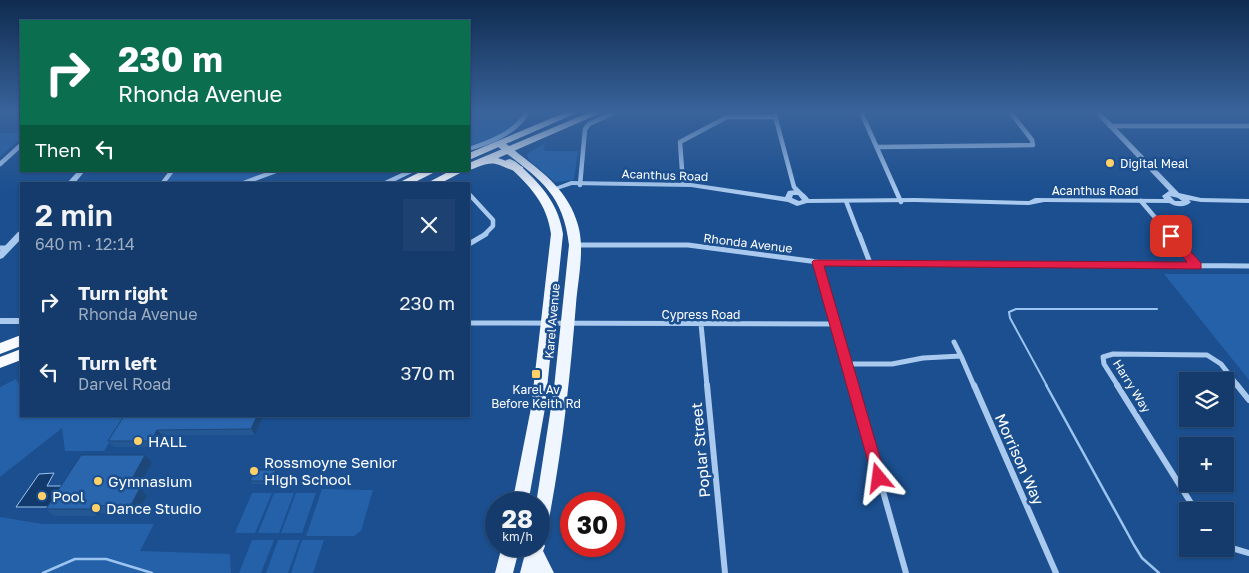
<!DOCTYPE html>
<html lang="en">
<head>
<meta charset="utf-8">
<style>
  body { margin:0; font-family:"Golos Text",sans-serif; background:#1d4271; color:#f1f3f6; height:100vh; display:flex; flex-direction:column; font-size:19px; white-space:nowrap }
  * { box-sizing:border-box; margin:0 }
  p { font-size:16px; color:#9dadc1 }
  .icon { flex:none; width:28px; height:28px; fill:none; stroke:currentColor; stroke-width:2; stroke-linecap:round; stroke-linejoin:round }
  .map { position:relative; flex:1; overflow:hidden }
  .drawer { position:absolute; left:20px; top:182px; width:450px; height:235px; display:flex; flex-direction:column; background:#143b6b; border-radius:0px; box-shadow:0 1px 4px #0004,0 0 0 1px #33557e }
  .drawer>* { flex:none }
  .top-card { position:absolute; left:20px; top:20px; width:450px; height:152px; border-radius:0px; box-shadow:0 1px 4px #0004,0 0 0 1px #33557e; background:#0b6e4f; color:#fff; overflow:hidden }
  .controls { position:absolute; left:1179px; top:372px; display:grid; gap:10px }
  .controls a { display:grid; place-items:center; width:55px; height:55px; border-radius:0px; background:#143b6b; box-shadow:0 1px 4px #0004,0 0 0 1px #33557e; font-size:25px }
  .speed { position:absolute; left:485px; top:492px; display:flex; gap:10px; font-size:25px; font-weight:700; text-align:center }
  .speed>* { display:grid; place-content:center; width:65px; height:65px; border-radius:50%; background:#143b6b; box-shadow:0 1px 4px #0004,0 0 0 1px #33557e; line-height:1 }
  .speed small { font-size:12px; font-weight:400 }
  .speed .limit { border:8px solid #d22; background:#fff; color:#111 }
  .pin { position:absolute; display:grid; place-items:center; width:42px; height:42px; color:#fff; margin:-21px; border-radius:10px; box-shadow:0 2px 8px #0006 }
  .me { position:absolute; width:55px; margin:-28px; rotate:344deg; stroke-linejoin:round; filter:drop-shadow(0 0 4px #0008) }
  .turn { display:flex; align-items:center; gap:18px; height:105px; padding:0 15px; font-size:22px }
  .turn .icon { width:65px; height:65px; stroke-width:2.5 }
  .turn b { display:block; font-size:35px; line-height:42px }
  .then { display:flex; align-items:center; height:48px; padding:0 15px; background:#0003; gap:10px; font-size:19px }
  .round { display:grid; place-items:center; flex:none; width:52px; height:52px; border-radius:0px; background:#1d4271 }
  .summary { display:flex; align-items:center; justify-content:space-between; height:85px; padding:0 15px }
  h1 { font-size:30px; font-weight:600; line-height:38px }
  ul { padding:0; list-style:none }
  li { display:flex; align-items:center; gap:15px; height:70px; padding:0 15px }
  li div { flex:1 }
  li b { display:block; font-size:19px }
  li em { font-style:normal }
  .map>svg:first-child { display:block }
  .green { fill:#2461a8 }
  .water { fill:#123a6d; stroke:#9cc4f0 }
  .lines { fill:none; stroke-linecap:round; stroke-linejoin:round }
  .stream-far1 { stroke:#9cc4f0; stroke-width:2 }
  .stream { stroke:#9cc4f0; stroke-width:2.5 }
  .minor-far2 { stroke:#a9c9ee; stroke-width:4.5 }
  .minor-far1 { stroke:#a9c9ee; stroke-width:5 }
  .minor { stroke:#a9c9ee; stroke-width:6 }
  .tertiary { fill:#a9c9ee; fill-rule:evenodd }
  .primary { fill:#f0f6ff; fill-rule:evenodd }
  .trunk { fill:#f8faff; fill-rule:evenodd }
  .wall { fill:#245895 }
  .shaded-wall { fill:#1d4779 }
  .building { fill:#2a66ad; stroke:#1d4779 }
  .route { fill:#e11d48; stroke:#92132f }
  .poi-dot { fill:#ffd166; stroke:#1b4f8f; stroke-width:2 }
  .labels { text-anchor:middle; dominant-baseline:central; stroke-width:5; stroke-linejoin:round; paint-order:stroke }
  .poi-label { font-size:12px; fill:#fff; stroke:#1b4f8f; text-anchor:start }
  .street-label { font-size:12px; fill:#fff; stroke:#1b4f8f }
  .near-poi-label { font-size:15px; fill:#fff; stroke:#1b4f8f; text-anchor:start }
  .near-street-label { font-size:15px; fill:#fff; stroke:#1b4f8f }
</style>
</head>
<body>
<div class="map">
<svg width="1249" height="573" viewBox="0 0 1249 573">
  <rect width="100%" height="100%" fill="#1b4f8f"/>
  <path class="green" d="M469 113H514L522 117C512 133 485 140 469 147Z
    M0 133H21V138L0 157Z
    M545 143 544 151H578L574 180 555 182 528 159 527 154Z
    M175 171H270L236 184H165Z
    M1164 274H1249V380Z
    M16 379 21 388V416H125L104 451H65L62 428 0 477V387Z
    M322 489 373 490 361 531 354 536H306Z
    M252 493H272L255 533H235Z
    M274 493H294L279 533H258Z
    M296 493H316L302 533H281Z
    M0 517 43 524H154L140 551 230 554 231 573H0Z
    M252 540H274L261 573H239Z
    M278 540H300L288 573H266Z
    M302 540H324L313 573H291Z"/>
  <path class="water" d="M54 473 47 486H67L53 507H16L39 474Z"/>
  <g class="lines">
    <path class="stream-far1" d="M1047 386 1010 318 1009 312 1016 309H1157"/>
    <path class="stream" d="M1046 385 1134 545 1142 558 1159 573
      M43 573 75 559H106L152 573"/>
    <path class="minor-far2" d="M774 112 794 187 800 193
      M861 112 901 202
      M1110 126H1249
      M878 147 1033 145 1032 140 1010 112
      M0 164 21 145
      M162 184 172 171
      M241 184 276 171
      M683 184 680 142 727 117H776
      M580 185 585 129 589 124 616 112
      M469 194 493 220V226L484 235
      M846 201 859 235
      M1141 201 1170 235"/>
    <path class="minor-far1" d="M859 234 870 263
      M1169 234 1197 266
      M469 244 486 234
      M576 245H688L818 262 1249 266
      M0 248H8
      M818 262 853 386
      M469 323 834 324
      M701 324 707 386
      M954 342 961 356
      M846 364H892L923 358 961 356 974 386
      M1118 386 1104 364 1103 357 1113 354 1207 355 1221 364 1238 386"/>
    <path class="minor" d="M707 385 725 573
      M853 385 906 573
      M974 385 1056 573
      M1117 385 1196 511
      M1237 385 1249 400
      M1225 546 1249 553"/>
    <path class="tertiary" d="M524 112H530C519 134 491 145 469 151V147C489 139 513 132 524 112Z
      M1094 112H1101L1179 193 1201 198 1249 199V203L1201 202 1189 200 1191 202C1185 208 1176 207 1169 203L1044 202 1029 205 915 202 807 203 797 206 788 202 691 187 572 185 554 191 550 189 571 181 691 183 785 197 788 191C798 189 803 191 809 199L915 198 1029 201 1035 198 1164 199 1162 196 1169 191ZM793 195H798L802 200 799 201 792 198ZM1170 196 1178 198 1182 201H1175Z
      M78 171H85L74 184H66Z
      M406 171H416L389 184H378Z
      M21 231V239L3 258 0 259V251L18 232Z
      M0 318H21V324H0Z"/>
    <path class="primary" d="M500 141C507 143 513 149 519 154 544 173 569 192 578 225 585 249 578 279 576 304 570 379 562 454 547 529L545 535 539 537V504H536L554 388 569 245C563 191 536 177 497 146V142Z
      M510 159C516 161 521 166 526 171 545 189 559 207 563 234L545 408 528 504H512L531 408 551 234C547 203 529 185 506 164V160Z
      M539 539 542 540 545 546 543 551 554 573H520L527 546H539Z
      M502 546H520L513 573H495Z"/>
    <path class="trunk" d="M566 112H579L469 160V153Z
      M590 112H603L498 158 523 167V171C513 173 505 166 496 164 486 162 478 168 469 170V163Z
      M422 171H437L411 184H396Z
      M450 171H464L439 184H425Z
      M21 335V346L0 354V343Z
      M21 349V360L0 368V357Z"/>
  </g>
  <path class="wall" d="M1230 112H1249V113H1231Z
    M124 416H263L255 435H162L156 447H114L108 441Z
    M145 455 152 462 138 488 147 496 138 512 100 513 98 516H54L46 509Z
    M276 470 277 472 273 484H252L250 481Z"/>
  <path class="shaded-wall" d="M257 416H263L255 435 251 429Z
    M157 430 162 435 156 447 151 441Z
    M145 455 152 462 134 496 127 488Z
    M276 470 277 472 273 484 271 481Z
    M140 488 147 496 138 512 131 505Z
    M92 506 100 513 98 516 90 509Z"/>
  <path class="building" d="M124 416H257L251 429 157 430 151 441H108Z
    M81 455H145L127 488H140L131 505 92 506 90 509H46Z
    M255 470H276L271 481H250Z"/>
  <linearGradient id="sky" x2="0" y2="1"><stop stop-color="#0f2b4f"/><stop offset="0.58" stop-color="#39639b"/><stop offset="1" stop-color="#39639b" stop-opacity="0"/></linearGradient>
  <rect width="1249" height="193" fill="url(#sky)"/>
  <path class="route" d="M1171 233 1175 234 1201 263V269L824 266 886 478 884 483 879 484 874 483 812 262 814 260 1187 262 1166 236Z"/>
  <g class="poi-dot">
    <circle cx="1110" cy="163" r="5"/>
    <rect x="531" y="369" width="10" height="10" rx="2.5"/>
    <circle cx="138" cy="441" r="5"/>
    <circle cx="254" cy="471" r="5"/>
    <circle cx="98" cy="481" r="5"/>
    <circle cx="42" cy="496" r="5"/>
    <circle cx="96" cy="508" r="5"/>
  </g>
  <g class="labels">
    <g class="poi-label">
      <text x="1120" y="163">Digital Meal</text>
      <text x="536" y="389" text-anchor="middle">Karel Av<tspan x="536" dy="14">Before Keith Rd</tspan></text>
    </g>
    <g class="street-label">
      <text transform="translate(665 175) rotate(2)">Acanthus Road</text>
      <text x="1095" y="190">Acanthus Road</text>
      <text transform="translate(748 243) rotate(7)">Rhonda Avenue</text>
      <text x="701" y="314">Cypress Road</text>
      <text transform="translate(552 321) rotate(-85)">Karel Avenue</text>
      <text transform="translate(1132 386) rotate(58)">Harry Way</text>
    </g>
    <g class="near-poi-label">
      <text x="148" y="441">HALL</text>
      <text x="264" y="462">Rossmoyne Senior<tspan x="264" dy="17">High School</tspan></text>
      <text x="108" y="481">Gymnasium</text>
      <text x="52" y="496">Pool</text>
      <text x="106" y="508">Dance Studio</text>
    </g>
    <g class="near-street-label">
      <text transform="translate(700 450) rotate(-95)">Poplar Street</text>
      <text transform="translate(1020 459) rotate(66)">Morrison Way</text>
    </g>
  </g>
</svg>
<div class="controls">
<a><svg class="icon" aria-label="layers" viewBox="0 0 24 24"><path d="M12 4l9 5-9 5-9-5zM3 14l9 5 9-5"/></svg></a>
<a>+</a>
<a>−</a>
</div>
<div class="speed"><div>28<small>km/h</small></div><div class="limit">30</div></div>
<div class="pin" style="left:1171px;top:236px;background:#d93025"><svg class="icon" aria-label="arrive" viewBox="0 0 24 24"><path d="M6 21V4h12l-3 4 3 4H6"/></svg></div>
<svg class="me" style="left:879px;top:478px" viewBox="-20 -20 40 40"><path d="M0-17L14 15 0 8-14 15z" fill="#e11d48" stroke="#fff" stroke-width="4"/></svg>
<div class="top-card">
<div class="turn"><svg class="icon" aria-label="right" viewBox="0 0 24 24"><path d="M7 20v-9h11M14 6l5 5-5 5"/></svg><div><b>230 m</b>Rhonda Avenue</div></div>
<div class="then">Then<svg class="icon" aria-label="left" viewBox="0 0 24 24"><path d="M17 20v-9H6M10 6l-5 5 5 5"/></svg></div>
</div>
<section class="drawer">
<div class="summary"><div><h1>2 min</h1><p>640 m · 12:14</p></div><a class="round"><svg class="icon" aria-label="close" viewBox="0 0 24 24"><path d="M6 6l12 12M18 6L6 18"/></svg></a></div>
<ul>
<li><svg class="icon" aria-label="right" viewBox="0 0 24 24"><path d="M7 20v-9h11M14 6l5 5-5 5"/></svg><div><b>Turn right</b><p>Rhonda Avenue</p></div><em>230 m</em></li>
<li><svg class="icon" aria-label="left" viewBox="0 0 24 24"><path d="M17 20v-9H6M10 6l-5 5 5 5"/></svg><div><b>Turn left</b><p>Darvel Road</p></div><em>370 m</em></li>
</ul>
</section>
</div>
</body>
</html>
